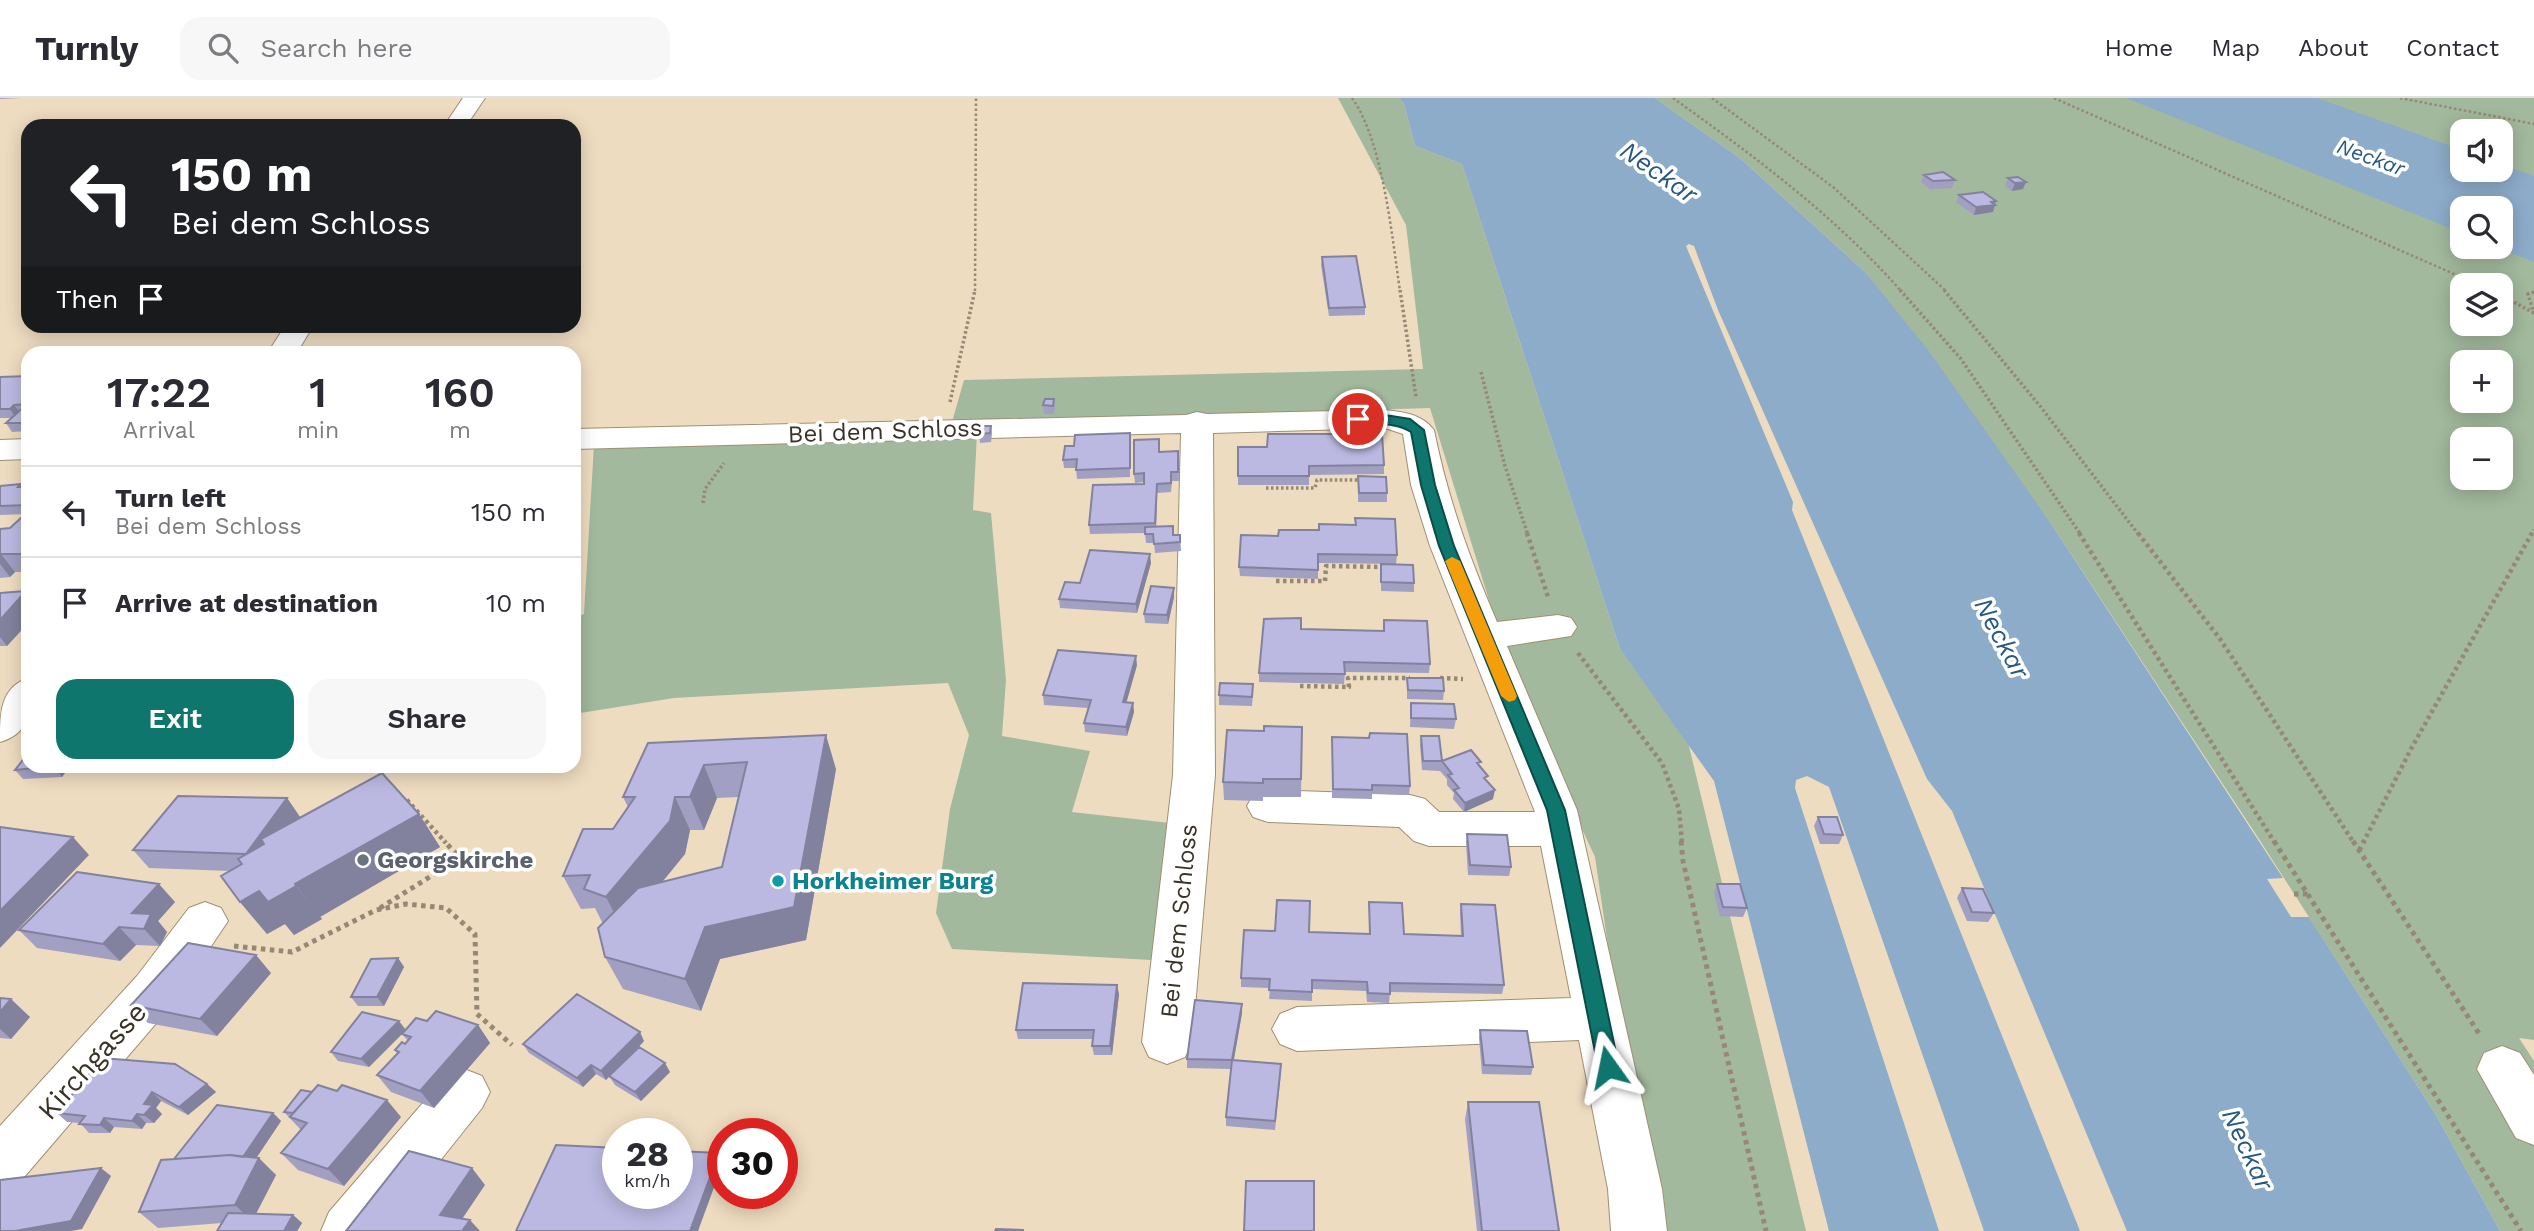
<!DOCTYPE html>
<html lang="en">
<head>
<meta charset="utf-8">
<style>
  body { margin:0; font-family:"Work Sans",sans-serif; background:#f7f7f7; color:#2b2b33; height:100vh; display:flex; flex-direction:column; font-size:26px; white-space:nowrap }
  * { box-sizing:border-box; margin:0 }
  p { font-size:23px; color:#7c7c81 }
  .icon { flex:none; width:38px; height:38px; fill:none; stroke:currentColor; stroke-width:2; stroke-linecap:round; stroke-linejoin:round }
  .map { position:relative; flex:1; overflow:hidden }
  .details { position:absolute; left:21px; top:248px; width:560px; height:427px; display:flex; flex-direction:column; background:#fff; border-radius:21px; box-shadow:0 4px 18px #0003 }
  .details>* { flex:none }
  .banner { position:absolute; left:21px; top:21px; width:560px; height:214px; border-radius:21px; box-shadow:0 4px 18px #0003; background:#202124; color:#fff; overflow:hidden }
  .fabs { position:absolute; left:2450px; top:21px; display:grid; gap:14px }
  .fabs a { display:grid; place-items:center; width:63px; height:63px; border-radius:14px; background:#fff; box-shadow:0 4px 18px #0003; font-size:35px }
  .speed { position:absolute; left:602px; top:1020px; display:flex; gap:14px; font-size:35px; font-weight:700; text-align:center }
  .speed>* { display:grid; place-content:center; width:91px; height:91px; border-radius:50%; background:#fff; box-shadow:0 4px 18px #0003; line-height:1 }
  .speed small { font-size:18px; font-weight:400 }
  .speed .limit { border:10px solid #d22; background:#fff; color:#111 }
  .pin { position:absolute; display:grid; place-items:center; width:60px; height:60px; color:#fff; margin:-30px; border:4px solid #fff; border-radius:50%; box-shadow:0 2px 7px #0007 }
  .me { position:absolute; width:77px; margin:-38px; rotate:348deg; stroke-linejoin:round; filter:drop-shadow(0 0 5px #0008) }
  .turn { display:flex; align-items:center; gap:24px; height:147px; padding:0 35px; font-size:32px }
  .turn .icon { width:91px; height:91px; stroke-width:2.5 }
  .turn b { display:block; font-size:49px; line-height:60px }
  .then { display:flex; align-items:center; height:66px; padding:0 35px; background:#0003; gap:14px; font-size:26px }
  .eta { display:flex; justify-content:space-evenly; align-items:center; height:119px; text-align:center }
  .eta b { font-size:42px; font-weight:600; line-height:49px }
  .button { display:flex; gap:14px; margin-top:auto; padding:14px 35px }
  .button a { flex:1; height:80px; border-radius:21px; background:#0f766e; color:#fff; font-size:28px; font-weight:600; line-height:80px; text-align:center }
  .button a+a { background:#f7f7f7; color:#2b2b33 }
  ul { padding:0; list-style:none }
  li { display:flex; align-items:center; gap:21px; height:91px; padding:0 35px; border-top:2px solid #e1e1e2 }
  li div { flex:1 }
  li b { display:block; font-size:26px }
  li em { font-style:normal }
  header { display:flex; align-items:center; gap:42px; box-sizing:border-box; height:98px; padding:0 35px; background:#fff; border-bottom:2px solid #e1e1e2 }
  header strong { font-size:33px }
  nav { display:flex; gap:38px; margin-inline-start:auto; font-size:24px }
  .search { width:490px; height:63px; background:#f7f7f7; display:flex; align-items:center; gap:18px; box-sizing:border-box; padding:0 24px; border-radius:21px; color:#7c7c81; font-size:26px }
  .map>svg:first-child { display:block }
  .green { fill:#a2b99d; fill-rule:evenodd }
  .water { fill:#8cacca }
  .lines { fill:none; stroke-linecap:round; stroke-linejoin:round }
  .minor-casing { stroke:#a08f74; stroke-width:2 }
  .path-far3 { stroke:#958875; stroke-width:2.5; stroke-dasharray:2.5 2.5; stroke-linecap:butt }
  .path-far2 { stroke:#958875; stroke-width:3.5; stroke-dasharray:2.5 2.5; stroke-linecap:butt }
  .path-far1 { stroke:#958875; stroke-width:4.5; stroke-dasharray:3.5 3.5; stroke-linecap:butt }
  .path { stroke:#958875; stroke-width:5; stroke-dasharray:4.5 4.5; stroke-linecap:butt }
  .minor { fill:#fff; fill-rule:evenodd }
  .wall { fill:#a19fc2; fill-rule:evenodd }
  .shaded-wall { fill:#83829e }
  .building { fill:#bbb9e1; stroke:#83829e; stroke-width:2 }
  .route { fill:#0f766e; stroke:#0a4d48; stroke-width:2 }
  .slow { fill:#f59e0b }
  .worship-dot { fill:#6b7280; stroke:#fff; stroke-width:2.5 }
  .culture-dot { fill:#0f9aa8; stroke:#fff; stroke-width:2.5 }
  .labels { text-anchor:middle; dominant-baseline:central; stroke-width:7; stroke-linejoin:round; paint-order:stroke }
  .far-water-label { font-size:21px; font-style:italic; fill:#285982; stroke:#fff }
  .street-label { font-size:24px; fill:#393227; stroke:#fff }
  .worship-label { font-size:24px; font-weight:bold; fill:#5b616d; stroke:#fff; text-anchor:start }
  .culture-label { font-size:24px; font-weight:bold; fill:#0d838f; stroke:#fff; text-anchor:start }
  .water-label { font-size:26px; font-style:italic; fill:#285982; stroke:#fff }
  .near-street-label { font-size:28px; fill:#393227; stroke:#fff }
</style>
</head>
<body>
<header>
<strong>Turnly</strong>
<div class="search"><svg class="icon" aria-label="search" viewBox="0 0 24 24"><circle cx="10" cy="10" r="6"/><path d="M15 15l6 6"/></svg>Search here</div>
<nav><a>Home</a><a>Map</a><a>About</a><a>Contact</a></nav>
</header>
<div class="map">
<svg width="2534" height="1133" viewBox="0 0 2534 1133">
  <rect width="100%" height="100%" fill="#eedcc0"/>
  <path class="green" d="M1338 0H1399L1404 6 1415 48 1462 66 1620 551 1688 644 1806 1133H1650L1595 759 1515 587 1430 310 952 324 964 282 1423 271 1406 127Z
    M1655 0H2534V942L2519 940 2534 963V1133H2500L2436 1017 2257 738 2052 427 1865 174 1741 61ZM2462 33H2501V72H2462ZM2462 110H2501V149H2462ZM2462 187H2501V226H2462ZM2462 264H2501V303H2462ZM2462 341H2501V380H2462Z
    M977 336 973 412 991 415 1006 582 1002 638 1090 653 1072 714 1170 725 1151 862 952 851 936 815 950 711 969 637 948 585 674 600 574 616V520L584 516 594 347Z"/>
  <path class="water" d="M1399 0H1655L1741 61 1865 174 1928 252 2052 427 2283 780 2267 781 2291 819H2309L2436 1017 2500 1133H2127L1952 713 1927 681 1718 212 1694 148 1689 146 1686 148 1793 404 1792 412 2080 1133H1984L1829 689 1807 678 1796 682 1795 690 1939 1133H1829L1714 683 1620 551 1462 66 1415 48 1404 6Z
    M2126 0H2317L2462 52V72H2501V66L2534 78V164L2496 149H2501V110H2462V135Z"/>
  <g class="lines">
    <defs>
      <path id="minor" d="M463 0H485L466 28H444Z
        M285 228H313L296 256H267Z
        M1385 312C1403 314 1422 316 1434 332 1448 402 1469 458 1497 524L1558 517 1571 520 1577 529 1571 538 1507 548 1577 712 1662 1091 1667 1133H1611L1608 1091 1579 942 1297 953 1280 946 1272 931 1280 916 1297 909 1571 900 1541 748H1429L1414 743 1399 729 1268 724 1253 719 1247 708 1253 697 1268 692 1410 697 1425 701 1439 714H1535L1430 448 1411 387 1403 336 1385 330 1213 335 1215 677 1192 944 1185 959 1167 966 1149 959 1142 944 1173 677 1181 335 574 351V331L1186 317 1197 314 1207 316Z
        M28 341V361L0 362V342Z
        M28 580C28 610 34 634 0 644 0 615 0 590 28 580Z
        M205 804 221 810 228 823 171 908 19 1085 0 1092V1028L137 878 189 810Z
        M2502 948 2520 955 2534 977V1047L2516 1040 2477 971 2484 955Z
        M464 971 482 978 490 994 482 1010 384 1133H321L329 1114 446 978Z"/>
    </defs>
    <use href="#minor" class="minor-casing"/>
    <path class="path-far3" d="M1352 0C1383 43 1392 139 1400 193
      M1673 0C1754 58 1835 118 1901 193
      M1712 0 1833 89 1946 193
      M2054 0 2479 187
      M2400 0 2534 26
      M975 193 976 0"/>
    <path class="path-far2" d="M1400 192 1416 299
      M1900 192 1961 261 2081 437
      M1944 192 2040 308 2139 437
      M2534 194 2528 196 2534 216
      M2501 197 2534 215
      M1481 274 1505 368 1528 437
      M950 304 975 192
      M1266 390H1315L1317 382H1364
      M703 405 705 391 724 365
      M2531 437 2534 432"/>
    <path class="path-far1" d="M1527 435 1548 499
      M2079 435 2275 745
      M2138 435 2220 541 2354 745
      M1276 483H1325L1326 468 1384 469
      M1578 555 1662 665 1679 711 1682 745
      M1440 580 1463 581
      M1300 588 1349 589 1348 580H1410
      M401 704 406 701 446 745
      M2363 745 2411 651 2532 435"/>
    <path class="path" d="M1681 743 1683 763 1766 1133
      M2274 743 2521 1133
      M2353 743 2480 937
      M2359 753 2364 743
      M2294 796H2308
      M380 810 460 760 444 743
      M234 848 292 854 376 812 406 806 446 810 475 836 477 916 512 947"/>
    <use href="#minor" class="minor"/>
  </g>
  <path class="wall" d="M0 0H22L0 1Z
    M1924 77 1955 82 1952 90 1930 91 1921 84Z
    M2008 80 2026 84 2023 91 2012 93 2005 88Z
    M1959 97 1996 103 1993 114 1974 117 1956 104Z
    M1322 159 1365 209V217L1329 218 1321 167Z
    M28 278V333L12 334 6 325 12 320H0V279Z
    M1054 301 1055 310 1054 316H1044L1043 307Z
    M991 328 992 336 991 344 980 345 979 336Z
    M1130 335V379L1077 381 1076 370H1064L1063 362 1074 348Z
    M1238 349 1384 367V376L1309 377V387H1238Z
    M1178 353 1179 383H1172L1171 394 1157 395 1156 429 1173 437H1180L1181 453 1155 455 1154 445H1146L1145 435 1090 436 1089 427 1144 386V384L1135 385 1134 376 1159 354Z
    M1358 378 1387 395V404H1358Z
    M0 388 28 389V416L0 417Z
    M28 419V474H15L10 479 0 480V431L10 430Z
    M1355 420 1397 457 1396 466 1318 465V481L1240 478 1239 469 1278 438 1355 427Z
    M1151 465 1137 515 1060 510 1059 501 1080 485Z
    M1381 466 1414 485V494L1381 493Z
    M1174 490V499L1168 526 1145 525 1144 516Z
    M26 493 28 496V525L7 548H0V495Z
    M1384 522 1430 566 1429 575 1345 574 1344 586 1259 584V575L1301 531 1383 533Z
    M1137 567 1126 605H1133L1134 614 1127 638 1085 634 1084 625 1088 610 1044 607 1043 597Z
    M1407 580 1444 593 1443 602 1407 601Z
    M1253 595 1252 608 1219 607V597Z
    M1411 605 1456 621 1454 631 1410 629Z
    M1302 629 1301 699H1263V703L1224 702 1223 684 1264 633Z
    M1421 638 1442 663 1480 669 1487 684 1493 701 1464 714 1453 701 1454 695 1447 687V681L1440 673 1422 672 1420 647Z
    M648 645 836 671 806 842 720 861 701 913 623 891 605 859 604 825 602 824 595 810 581 811 563 778 613 731 628 709 623 699ZM739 699 722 769 662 784 685 756 690 732H704L717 700Z
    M1332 648 1410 688 1409 697 1372 696V701L1332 700Z
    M70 668 62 679 23 681 15 672Z
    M287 700 300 719 298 721 419 716 440 749 320 819 322 821 294 837 285 826 267 836 240 804 230 773 149 770 133 752Z
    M1818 719 1843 737 1839 746H1820L1814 728Z
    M1467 736 1511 769 1509 778 1468 777 1466 745Z
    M1717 786 1747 810 1743 819 1720 818 1714 795Z
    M1962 790 1994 815 1988 824 1967 823 1957 800Z
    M175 804 158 823 167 834 160 848 136 847 120 863 37 850 19 832Z
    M1369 804 1404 836 1461 838 1460 815 1461 806 1504 887 1502 896 1390 894 1389 905 1367 904 1366 893 1312 891V903L1269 901 1270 890 1241 889V880L1309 834 1369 836Z
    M398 860 404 869 384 908H358L351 899Z
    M271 875 217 938 148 925 131 907Z
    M1119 896 1112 957H1094L1092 948 1093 941H1018L1016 932Z
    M0 900 30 919 11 941 0 940Z
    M1242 915 1234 962 1281 975 1275 1032 1226 1028V1019L1231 971 1187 970V961Z
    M427 923 478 927 490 945 434 1010 391 994 377 977 397 955 395 952 408 943 402 936Z
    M406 932 369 969 338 963 331 954Z
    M1480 932 1533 969 1531 977 1482 976 1479 940Z
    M644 943 639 949 670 974 641 1003 615 987 609 978 606 982 596 976 583 989 529 955 523 946Z
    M102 960 207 986 216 994 188 1017 161 1003 156 1010 162 1016 154 1025H146L142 1031 114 1029 110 1035H89L80 1025 67 1024 57 1015Z
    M1468 1004 1559 1133H1477L1465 1021Z
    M284 1014 401 1019 344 1088 298 1072 281 1055 301 1032Z
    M273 1015 281 1023 256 1060 276 1077 256 1116 293 1117 302 1125 297 1133H217L222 1125 158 1130 139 1114 174 1061Z"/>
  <path class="shaded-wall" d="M2026 84 2023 91 2012 93 2015 85Z
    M1996 103 1993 114 1974 117 1976 109 1991 104Z
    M14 307 21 316 16 320 10 311Z
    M1157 386V395L1156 434 1155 425Z
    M1 456 15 474 10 479 0 466V458Z
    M1150 456 1151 465 1137 515 1136 506Z
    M1174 490V499L1168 526 1167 517Z
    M26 493 28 496V525L7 548 0 539V522Z
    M1136 558 1137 567 1124 613 1123 604Z
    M1133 605 1134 614 1127 638 1126 629Z
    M826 637 836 671 806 842 720 861 701 913 685 881 705 829Z
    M704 667 717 700 704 732 690 699Z
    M55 668H70L62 679 54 669Z
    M1495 692 1493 701 1464 714 1465 705Z
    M675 699 690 732 685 756 623 832 606 799Z
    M287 700 300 719 260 774 246 756Z
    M419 716 440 749 320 819 295 786Z
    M73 739 89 757 0 850V813Z
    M159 786 175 804 158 823 167 834 160 848 144 831 132 815Z
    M296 788 322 821 294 837 285 826 267 836 240 804 259 793Z
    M119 829 136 847 120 863 103 846Z
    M256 857 271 875 217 938 200 921Z
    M398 860 404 869 384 908 377 899Z
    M1117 887 1119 896 1112 957 1110 948Z
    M11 901 30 919 11 941 0 931V914Z
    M1242 906V915L1232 971V962Z
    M399 923 406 932 369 969 361 961Z
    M478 927 490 945 434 1010 420 993Z
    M640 934 644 943 606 982 601 973Z
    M665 965 670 974 641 1003 635 994Z
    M591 967 596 976 583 989 577 980Z
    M207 986 216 994 188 1017 179 1009Z
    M152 994 161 1003 156 1010 162 1016 154 1025 144 1017V1006Z
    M387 1002 401 1019 344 1088 328 1071Z
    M273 1015 281 1023 247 1074 238 1066Z
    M137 1016 146 1025 142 1031 132 1023Z
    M104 1020 114 1029 110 1035 100 1027Z
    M719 1055 723 1063V1065L698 1133H690Z
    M259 1060 276 1077 252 1123 235 1107Z
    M101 1070 111 1078 82 1131 71 1133H15Z
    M472 1070 485 1087 454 1133 440 1117Z
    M293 1117 302 1125 297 1133H284Z
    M470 1122 480 1133H462Z"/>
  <path class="building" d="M1943 74 1955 82 1933 83 1924 77Z
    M2018 79 2026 84 2015 85 2008 80Z
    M1983 94 1996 103 1991 104 1995 107 1976 109 1959 97Z
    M1356 158 1365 209 1329 210 1322 159Z
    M28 278V325H6L27 306 14 307 10 311H0V279Z
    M1045 301H1054L1053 308 1043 307Z
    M980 328H991L990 335 979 336Z
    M1130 335V370L1076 372 1077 361 1063 362 1065 348H1074L1075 337Z
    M1268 336H1382L1384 367 1309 368V378H1238V349H1267Z
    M1159 341V354L1178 353V374H1171V385L1157 386 1155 425 1089 427 1093 387 1144 386V375L1134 376V342Z
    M1358 378 1386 379 1387 395H1359Z
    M21 386 18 389H28V407L0 408V388Z
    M28 419V456H1L0 458V431L10 430 21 420Z
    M1355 420 1395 421 1397 457 1318 456V472L1239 469 1241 437 1278 438 1279 432H1319V426L1356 427Z
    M1173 428V437H1180V444L1154 446 1153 436H1145V429Z
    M1090 452 1150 456 1136 506 1059 501 1065 484 1080 485Z
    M1381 466 1413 467 1414 485 1381 484Z
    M1151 488 1174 490 1167 517 1144 516Z
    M26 493 0 522V495Z
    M1301 520V531L1384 533V522L1427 523 1430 566 1344 564 1345 576 1259 575 1264 521Z
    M1058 552 1136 558 1123 604 1133 605 1126 629 1084 625 1091 602 1043 597Z
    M1407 580H1443L1444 593 1408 592Z
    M1220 585 1253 586 1252 599 1219 597Z
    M1411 605 1454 606 1456 621 1411 620Z
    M1264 628 1302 629 1301 681H1263V685L1223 684 1227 632 1264 633Z
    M1370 635 1407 636 1410 688 1372 687V692L1333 691 1332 639 1369 640Z
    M826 637 794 809 705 829 685 881 605 859 598 830 638 790 722 769 747 664 704 667 690 699H675L670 723 606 799 584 791 590 777 563 778 583 731H613L635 699H623L648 645Z
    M1421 638H1439L1442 663H1423Z
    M1471 652 1481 664 1477 665 1488 678 1484 680 1495 692 1465 705 1454 692 1459 690 1448 677 1452 676 1442 663Z
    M26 658H28V668H55L15 672Z
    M382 675 419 716 295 786 296 788 268 804 259 793 240 804 221 778 242 766 238 761 264 746 261 741Z
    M178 698 287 700 246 756 133 752Z
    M1818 719H1837L1843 737 1824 736Z
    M0 729 73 739 0 813Z
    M1467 736 1507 737 1511 769 1470 767Z
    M77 774 159 786 132 815 151 816 144 831 119 829 103 846 19 832Z
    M1717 786H1740L1747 810 1723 809Z
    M1962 790 1983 791 1994 815 1972 814Z
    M1277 802 1310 803 1309 834 1370 836 1369 804 1402 805 1404 836 1463 838 1461 806 1495 807 1504 887 1390 885V896L1368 895 1367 884 1312 882V894L1269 892 1270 881 1241 880 1244 832 1275 833Z
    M188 845 256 857 200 921 131 907Z
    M398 860 377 899H351L371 861Z
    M1023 885 1117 887 1110 948H1092L1094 932H1016Z
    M577 896 640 934 601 973 591 967 577 980 523 946Z
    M0 900 11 901 0 914Z
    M1195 902 1242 906 1232 962 1187 961Z
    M436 913 478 927 420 993 377 977 399 954 395 952 402 944 405 946 411 939 402 936 416 920 427 923Z
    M362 914 399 923 361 961 331 954Z
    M1480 932 1527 933 1533 969 1484 967Z
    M639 949 665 965 635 994 609 978Z
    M102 960 175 966 207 986 179 1009 152 994 144 1006 153 1007 144 1017 137 1016 132 1023 104 1020 100 1027 79 1026 85 1018 57 1015Z
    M1232 962 1281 966 1275 1023 1226 1019Z
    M318 987 337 993 342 987 387 1002 328 1071 281 1055 307 1025 290 1019Z
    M301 992 312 994 293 1015 284 1014Z
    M1468 1004H1539L1559 1133H1482Z
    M217 1007 273 1015 243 1059 230 1057 174 1061Z
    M556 1047 618 1050V1096H677V1053L719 1055 690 1133H516Z
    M409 1053 472 1070 440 1117 470 1122 462 1133H346Z
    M230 1057 259 1060 235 1107 139 1114 161 1062Z
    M101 1070 71 1123 15 1133H0V1082Z
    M1246 1083H1314V1133H1244Z
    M228 1115 293 1117 284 1133H217Z
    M996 1131 1023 1132V1133H995Z"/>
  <path class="route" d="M1385 317 1410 321 1424 332 1435 387 1454 448 1565 712 1619 969 1616 975 1608 978 1601 975 1598 969 1547 712 1439 448 1421 387 1411 334C1391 321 1364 330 1352 321L1358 317Z"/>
  <path class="slow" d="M1452 459 1460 463 1517 598 1515 602 1509 604 1501 598 1445 463Z"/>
  <circle class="worship-dot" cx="363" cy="762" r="7"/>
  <circle class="culture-dot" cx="778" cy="783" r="7"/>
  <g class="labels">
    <g class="far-water-label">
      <text transform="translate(2371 59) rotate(20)">Neckar</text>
    </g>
    <g class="street-label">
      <text transform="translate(885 333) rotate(-2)">Bei dem Schloss</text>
      <text transform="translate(1179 823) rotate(-84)">Bei dem Schloss</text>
    </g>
    <g class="worship-label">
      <text x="377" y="762">Georgskirche</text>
    </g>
    <g class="culture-label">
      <text x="792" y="783">Horkheimer Burg</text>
    </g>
    <g class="water-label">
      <text transform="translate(1659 74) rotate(35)">Neckar</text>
      <text transform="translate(2002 540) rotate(62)">Neckar</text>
      <text transform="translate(2248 1051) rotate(65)">Neckar</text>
    </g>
    <g class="near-street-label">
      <text transform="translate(92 963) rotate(-48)">Kirchgasse</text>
    </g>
  </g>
</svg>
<div class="fabs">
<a><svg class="icon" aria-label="sound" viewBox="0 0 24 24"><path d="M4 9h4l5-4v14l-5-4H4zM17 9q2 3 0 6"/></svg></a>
<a><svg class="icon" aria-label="search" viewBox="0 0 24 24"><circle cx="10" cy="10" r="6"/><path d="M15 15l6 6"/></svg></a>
<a><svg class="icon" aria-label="layers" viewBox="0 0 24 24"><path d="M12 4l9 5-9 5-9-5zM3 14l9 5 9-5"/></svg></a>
<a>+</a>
<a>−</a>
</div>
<div class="speed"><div>28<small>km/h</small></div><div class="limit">30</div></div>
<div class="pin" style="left:1358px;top:321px;background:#d93025"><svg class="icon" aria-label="arrive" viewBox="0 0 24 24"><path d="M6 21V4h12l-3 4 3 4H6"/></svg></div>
<svg class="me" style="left:1608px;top:969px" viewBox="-20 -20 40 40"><path d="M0-17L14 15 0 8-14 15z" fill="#0f766e" stroke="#fff" stroke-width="4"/></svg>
<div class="banner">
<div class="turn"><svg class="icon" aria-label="left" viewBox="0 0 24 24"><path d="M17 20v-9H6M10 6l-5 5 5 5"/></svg><div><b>150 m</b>Bei dem Schloss</div></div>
<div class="then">Then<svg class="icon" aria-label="arrive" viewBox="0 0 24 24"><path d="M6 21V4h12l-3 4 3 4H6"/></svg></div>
</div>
<section class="details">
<div class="eta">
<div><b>17:22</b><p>Arrival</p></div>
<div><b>1</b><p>min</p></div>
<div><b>160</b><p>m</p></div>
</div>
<ul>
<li><svg class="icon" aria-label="left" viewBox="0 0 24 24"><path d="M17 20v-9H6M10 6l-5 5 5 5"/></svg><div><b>Turn left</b><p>Bei dem Schloss</p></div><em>150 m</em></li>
<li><svg class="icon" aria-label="arrive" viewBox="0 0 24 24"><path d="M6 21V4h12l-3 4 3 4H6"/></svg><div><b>Arrive at destination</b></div><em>10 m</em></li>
</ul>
<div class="button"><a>Exit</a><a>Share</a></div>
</section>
</div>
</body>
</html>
